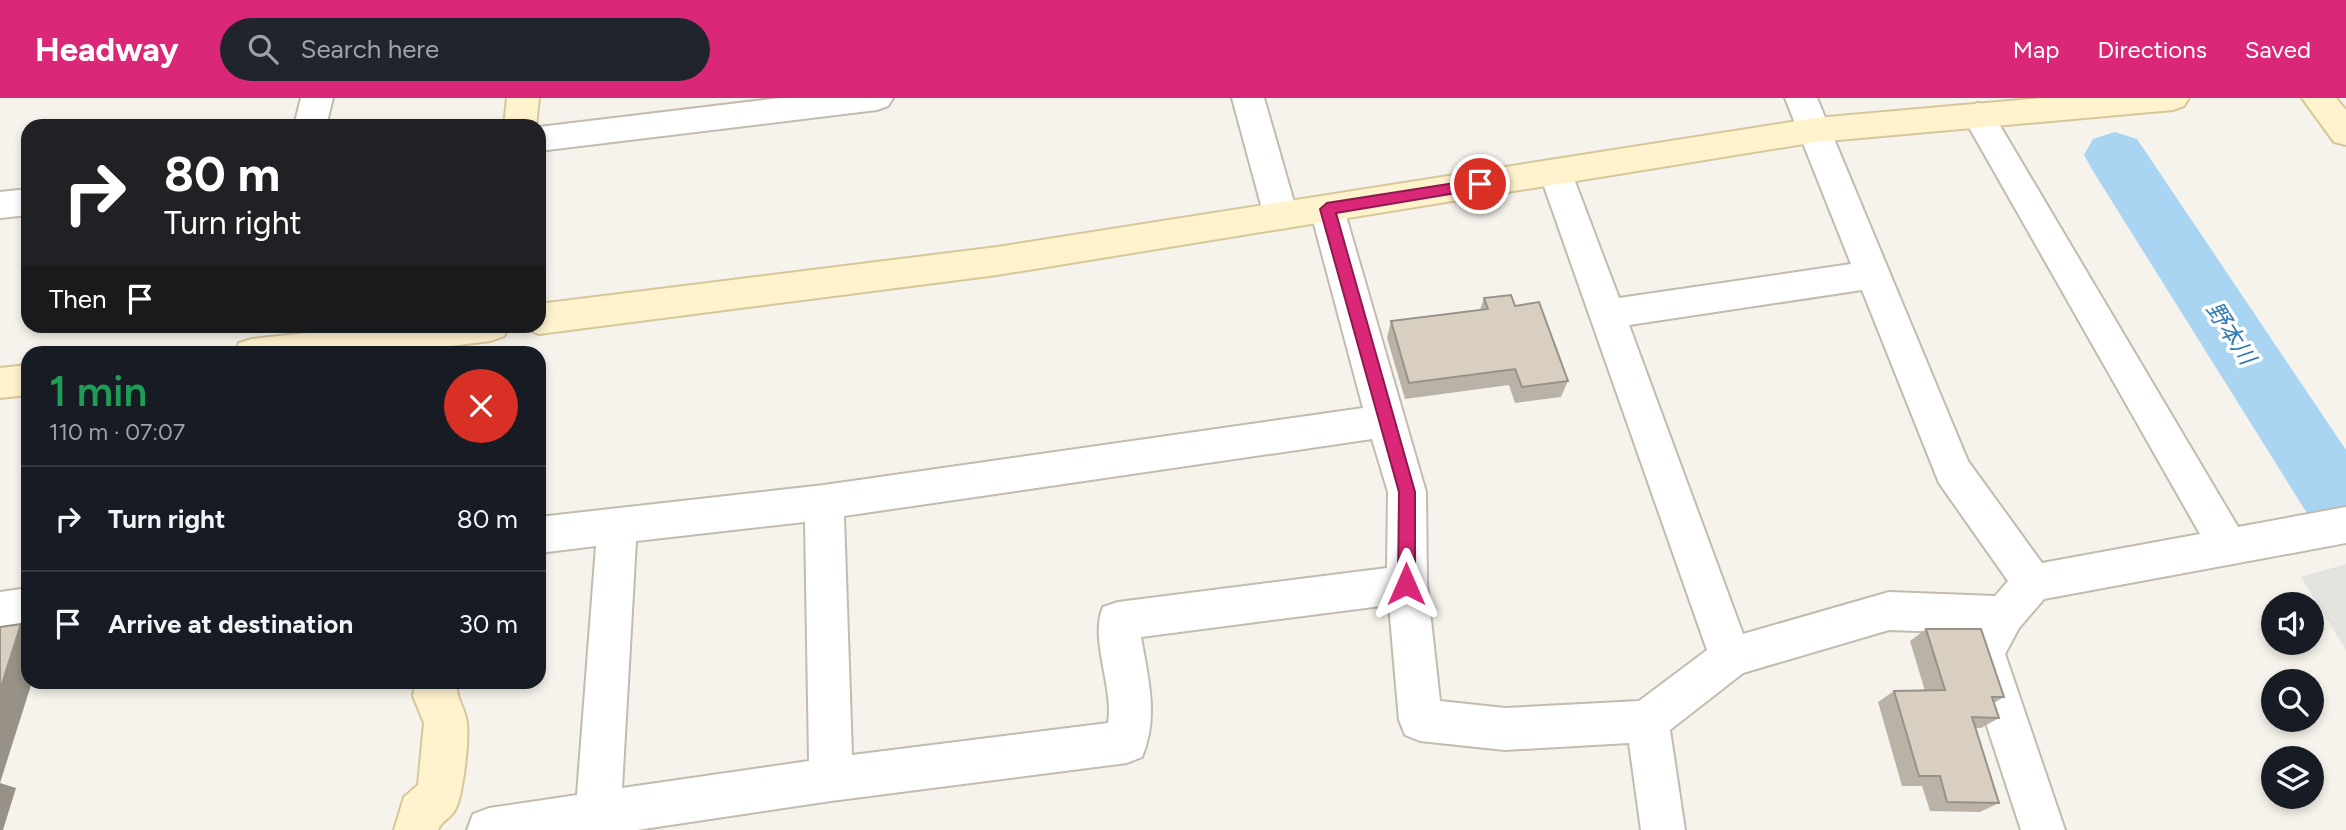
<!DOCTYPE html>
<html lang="en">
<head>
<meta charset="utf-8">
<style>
  body { margin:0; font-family:Figtree,"Noto Sans JP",sans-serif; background:#20242c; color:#f1f3f6; height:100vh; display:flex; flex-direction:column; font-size:26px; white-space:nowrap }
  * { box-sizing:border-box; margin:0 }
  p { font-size:23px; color:#9ea1a6 }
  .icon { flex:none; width:38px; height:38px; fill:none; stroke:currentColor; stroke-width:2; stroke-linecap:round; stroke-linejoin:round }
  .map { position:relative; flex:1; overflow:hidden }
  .panel { position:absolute; left:21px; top:248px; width:525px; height:343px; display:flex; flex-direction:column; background:#171b24; border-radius:21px; box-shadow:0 4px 10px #0003 }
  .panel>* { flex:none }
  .banner { position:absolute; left:21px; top:21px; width:525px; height:214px; border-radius:21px; box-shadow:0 4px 10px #0003; background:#202124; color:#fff; overflow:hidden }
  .buttons { position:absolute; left:2261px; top:494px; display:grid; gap:14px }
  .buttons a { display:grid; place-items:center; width:63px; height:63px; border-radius:50%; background:#171b24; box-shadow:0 4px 10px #0003; font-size:35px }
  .pin { position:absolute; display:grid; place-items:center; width:60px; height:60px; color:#fff; margin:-30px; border:4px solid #fff; border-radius:50%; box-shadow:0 2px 7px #0007 }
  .me { position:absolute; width:77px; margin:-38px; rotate:0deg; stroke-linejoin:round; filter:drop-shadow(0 0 5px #0008) }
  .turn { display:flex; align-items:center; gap:24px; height:147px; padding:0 28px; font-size:32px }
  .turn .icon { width:91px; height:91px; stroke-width:2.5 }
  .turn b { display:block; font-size:49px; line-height:60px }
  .then { display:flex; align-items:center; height:66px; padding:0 28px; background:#0003; gap:14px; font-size:26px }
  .round { display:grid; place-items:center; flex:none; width:74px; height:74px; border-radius:37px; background:#20242c }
  .overview { display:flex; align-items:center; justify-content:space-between; height:119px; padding:0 28px }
  h1 { font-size:42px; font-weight:600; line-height:52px; color:#1e9e55 }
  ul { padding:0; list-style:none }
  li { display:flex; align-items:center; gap:21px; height:105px; padding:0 28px; border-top:2px solid #363941 }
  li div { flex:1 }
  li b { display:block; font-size:26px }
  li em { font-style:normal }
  header { display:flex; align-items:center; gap:42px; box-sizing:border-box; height:98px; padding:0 35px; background:#db2777; color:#fff }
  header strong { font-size:33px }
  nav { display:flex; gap:38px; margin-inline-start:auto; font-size:24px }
  .search { width:490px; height:63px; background:#20242c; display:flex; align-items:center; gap:18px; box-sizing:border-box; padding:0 24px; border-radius:38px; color:#9ea1a6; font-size:26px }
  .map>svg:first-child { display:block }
  .parking { fill:#e5e3e0 }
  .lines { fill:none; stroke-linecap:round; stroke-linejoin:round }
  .river { fill:#a9d4f2; fill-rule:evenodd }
  .street-casing { stroke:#c2bbae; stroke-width:4 }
  .secondary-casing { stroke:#d6c79b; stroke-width:4 }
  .street { fill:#fff; fill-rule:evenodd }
  .secondary { fill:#fff3cd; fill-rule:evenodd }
  .wall { fill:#bab2a6 }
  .shaded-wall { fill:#979187 }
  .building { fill:#d8cfc1; stroke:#979187; stroke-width:2 }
  .route { fill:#db2777; stroke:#8e194d; stroke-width:2 }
  .labels { text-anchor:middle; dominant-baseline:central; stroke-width:7; stroke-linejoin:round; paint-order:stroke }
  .water-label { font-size:23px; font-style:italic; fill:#2e7ab2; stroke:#fff }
</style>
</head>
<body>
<header>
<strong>Headway</strong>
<div class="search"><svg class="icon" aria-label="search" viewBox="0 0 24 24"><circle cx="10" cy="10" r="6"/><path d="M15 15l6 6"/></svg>Search here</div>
<nav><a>Map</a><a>Directions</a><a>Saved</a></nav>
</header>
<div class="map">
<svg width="2346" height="732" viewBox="0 0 2346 732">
  <rect width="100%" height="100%" fill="#f6f3ec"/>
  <path class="parking" d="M2346 466V552L2301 479Z"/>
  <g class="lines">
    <path class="river" d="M2115 34 2137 41 2346 352V445L2320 436 2093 73 2084 57 2093 41Z"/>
    <defs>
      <path id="street" d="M301 0H333L326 28H294Z
        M780 0H893L888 8 877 12 539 53V29Z
        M1232 0H1264L1298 118 1293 127 1281 131 1269 127 1264 118Z
        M1785 0H1817L1968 363 2042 465 2200 436 1962 17 1967 9 1978 5 1989 9 2238 429 2346 409V445L2044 501 2019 530 2005 556 2065 732H2021L1963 555 1973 535 1889 532 1743 575 1670 632 1685 732H1641L1629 645 1505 652 1420 643 1405 637 1399 622 1389 507 1141 539C1148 580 1159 619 1142 659L1127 665 831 703 637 732H467L473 716 489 710 577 697 596 448 539 455V419L824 387 1363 310 1310 111 1315 102 1327 98 1339 102 1344 111 1426 394 1427 486 1440 603 1505 610 1639 603 1707 552 1539 74 1544 65 1556 61 1568 65 1619 200 1851 166ZM1862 192 1939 385 2008 483 1995 498 1889 494 1743 536 1629 227ZM1372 341 1388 394 1387 470 1118 504 1103 509C1089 542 1114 588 1108 625L852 657 844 418ZM805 424 809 663 622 690 636 443Z
        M28 91V117L0 120V94Z
        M28 490V528L0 532V494Z"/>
      <path id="secondary" d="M507 0H539L536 28H504Z
        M2042 0H2189L2184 8 2173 12 1816 44 997 177 539 236 526 231 524 228H539V206L997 149 1816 20Z
        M2302 0H2336L2346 12V47L2334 44Z
        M368 228H509L504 238 491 243 383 256H234L239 245 252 241Z
        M28 267V297L0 300V270Z
        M415 584H457C455 601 466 610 467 626 469 642 463 699 455 712 451 720 441 723 438 732H394L404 699 418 687 424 625 413 598Z"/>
    </defs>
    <use href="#street" class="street-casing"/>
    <use href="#secondary" class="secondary-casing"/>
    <use href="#street" class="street"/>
    <use href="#secondary" class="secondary"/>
  </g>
  <path class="wall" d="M1484 200 1515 208 1568 283 1561 299 1515 305 1509 287 1405 301 1387 240 1391 223 1480 212Z
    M1926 531 2004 599 1994 605 1999 620 1981 630H1975L1999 705 1980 714 1930 713 1922 688H1902L1878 604 1894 593H1925L1910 543Z"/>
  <path class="shaded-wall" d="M21 526 28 530V584H32L0 685 16 690 3 732H0V592Z"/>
  <path class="building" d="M1511 197 1515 208 1539 204 1568 283 1522 289 1515 271 1409 285 1391 223 1488 211 1484 200Z
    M21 526 0 592V529Z
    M1926 531H1981L2004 599H1992L1999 620 1972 619 1999 705 1947 704 1940 678H1919L1894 593 1945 592Z"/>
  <path class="route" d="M1480 81 1487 86 1480 91 1336 115 1415 394V486L1412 491 1406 494 1401 491 1398 486 1399 394 1320 111 1327 105Z"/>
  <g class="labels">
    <g class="water-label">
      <text transform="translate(2231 235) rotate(57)">野本川</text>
    </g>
  </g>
</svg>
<div class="buttons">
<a><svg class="icon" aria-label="sound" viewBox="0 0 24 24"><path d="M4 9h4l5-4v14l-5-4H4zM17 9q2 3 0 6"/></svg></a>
<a><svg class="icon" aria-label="search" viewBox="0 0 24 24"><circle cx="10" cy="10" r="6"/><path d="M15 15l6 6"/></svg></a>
<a><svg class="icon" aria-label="layers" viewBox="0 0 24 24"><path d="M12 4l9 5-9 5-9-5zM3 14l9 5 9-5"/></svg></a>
</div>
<div class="pin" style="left:1480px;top:86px;background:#d93025"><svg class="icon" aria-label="arrive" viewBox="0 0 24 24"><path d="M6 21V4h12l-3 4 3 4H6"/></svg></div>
<svg class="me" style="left:1406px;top:486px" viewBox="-20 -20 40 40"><path d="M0-17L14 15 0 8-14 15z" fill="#db2777" stroke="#fff" stroke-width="4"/></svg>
<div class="banner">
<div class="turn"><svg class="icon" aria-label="right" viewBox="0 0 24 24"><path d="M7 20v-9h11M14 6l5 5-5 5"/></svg><div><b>80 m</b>Turn right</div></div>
<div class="then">Then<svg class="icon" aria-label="arrive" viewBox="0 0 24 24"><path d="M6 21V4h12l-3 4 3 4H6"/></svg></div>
</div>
<section class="panel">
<div class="overview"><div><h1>1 min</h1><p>110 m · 07:07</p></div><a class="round" style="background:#d93025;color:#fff"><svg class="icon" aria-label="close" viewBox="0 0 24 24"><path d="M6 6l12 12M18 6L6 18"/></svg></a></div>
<ul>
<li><svg class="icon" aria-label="right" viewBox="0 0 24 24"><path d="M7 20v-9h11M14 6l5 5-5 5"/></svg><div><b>Turn right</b></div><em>80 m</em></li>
<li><svg class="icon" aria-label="arrive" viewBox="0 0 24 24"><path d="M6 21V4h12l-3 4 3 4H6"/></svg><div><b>Arrive at destination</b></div><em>30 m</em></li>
</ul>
</section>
</div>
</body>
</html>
